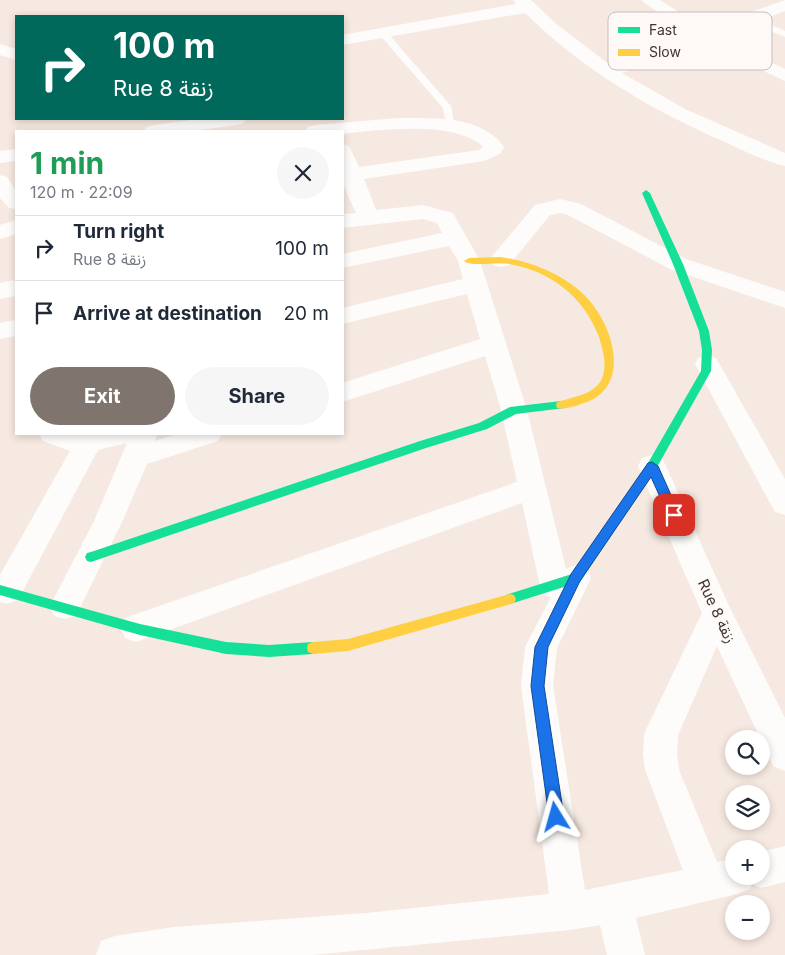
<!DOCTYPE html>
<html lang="en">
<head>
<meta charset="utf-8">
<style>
  body { margin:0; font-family:Inter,"Noto Sans Arabic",sans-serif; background:#f6f6f7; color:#1f2937; height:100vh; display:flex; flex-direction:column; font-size:19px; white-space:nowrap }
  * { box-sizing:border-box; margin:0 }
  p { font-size:16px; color:#747a83 }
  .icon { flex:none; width:28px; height:28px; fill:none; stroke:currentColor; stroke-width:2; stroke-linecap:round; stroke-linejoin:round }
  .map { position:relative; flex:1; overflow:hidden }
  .side { position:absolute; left:15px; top:130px; width:329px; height:305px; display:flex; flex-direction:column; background:#fff; border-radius:0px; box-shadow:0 2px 8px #0003 }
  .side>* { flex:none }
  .hud { position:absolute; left:15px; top:15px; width:329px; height:105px; border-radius:0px; box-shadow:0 2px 8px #0003; background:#00695c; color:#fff; overflow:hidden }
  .fabs { position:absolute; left:725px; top:730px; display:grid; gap:10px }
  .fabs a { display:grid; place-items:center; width:45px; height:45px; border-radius:50%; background:#fff; box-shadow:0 2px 8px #0003; font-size:25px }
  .pin { position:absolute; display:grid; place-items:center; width:42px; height:42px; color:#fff; margin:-21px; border-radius:10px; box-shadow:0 2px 8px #0006 }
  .me { position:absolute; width:55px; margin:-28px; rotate:352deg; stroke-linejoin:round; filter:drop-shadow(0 0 4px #0008) }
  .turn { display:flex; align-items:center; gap:18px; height:105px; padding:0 15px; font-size:22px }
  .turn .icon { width:65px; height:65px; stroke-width:2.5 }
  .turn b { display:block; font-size:35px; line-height:42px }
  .round { display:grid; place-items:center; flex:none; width:52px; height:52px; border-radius:26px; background:#f6f6f7 }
  .summary { display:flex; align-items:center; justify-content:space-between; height:85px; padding:0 15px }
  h1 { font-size:30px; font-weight:700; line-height:38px; color:#1e9e55 }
  .primary-button { display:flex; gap:10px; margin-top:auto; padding:10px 15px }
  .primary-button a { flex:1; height:58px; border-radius:30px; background:#7f756e; color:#fff; font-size:20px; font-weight:700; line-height:58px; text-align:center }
  .primary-button a+a { background:#f6f6f7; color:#1f2937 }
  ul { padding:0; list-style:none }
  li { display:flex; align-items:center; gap:15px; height:65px; padding:0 15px; border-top:1px solid #e0e1e3 }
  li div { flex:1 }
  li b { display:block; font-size:19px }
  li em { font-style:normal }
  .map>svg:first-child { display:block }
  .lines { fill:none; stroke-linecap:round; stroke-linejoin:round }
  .lane { fill:#fefcfa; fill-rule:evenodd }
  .street { fill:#fefcfa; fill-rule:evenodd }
  .fast { fill:#16e098; fill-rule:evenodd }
  .slow { fill:#ffcf43; fill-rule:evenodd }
  .route { fill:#1a73e8; stroke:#114b97 }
  .labels { text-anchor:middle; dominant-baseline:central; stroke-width:5; stroke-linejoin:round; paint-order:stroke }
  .street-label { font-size:15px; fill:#3f3630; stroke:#fef9f6 }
  .key { fill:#fef9f6; stroke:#c5bebb; stroke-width:1 }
  .key-label { font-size:14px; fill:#3f3630 }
</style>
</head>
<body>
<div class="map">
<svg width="785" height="955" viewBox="0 0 785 955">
  <rect width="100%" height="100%" fill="#f6e9e1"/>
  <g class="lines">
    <path class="lane" d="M745 16H751L785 31V37L745 20Z
      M382 29 385 30 451 106 455 127 453 129H447L443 108 379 34V30Z"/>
    <path class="street" d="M513 0H531L555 23 610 65 690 35 641 0H660L705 29 785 0V11L717 37 785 69V81L702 42 622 73 685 109 785 153V166C764 161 744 151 725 142 651 110 582 69 525 13L342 45V35L516 4Z
      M0 44 16 49V60L0 55Z
      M398 118C433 118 482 115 504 147L500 154 484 161 364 179 376 210 423 205 453 213 480 261 527 410 566 569 576 565 587 569 591 578 557 648 553 686 585 890 683 870 645 770 643 754 644 734 702 613 638 466 642 458 652 455 662 458 666 466 729 606 785 718V771L773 766 717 646 678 735 677 754 679 770 717 862 734 858V876H761V852L785 846V882L761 888 752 884 750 889 737 894 636 918 645 955H607L600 925 570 930 312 955H96L101 941 115 936 174 927 366 913 549 894 521 686 525 647 551 597 544 595 540 586 522 503 136 642 125 638 121 628 125 618 136 614 517 482 501 410 485 356 342 402V383L480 339 467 294 342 324V308L463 279 458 261 449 246 342 268V254L442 233 437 223 423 219 342 228V214L356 213 342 182V144L349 146 359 167 479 150 483 147C456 120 378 130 342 134V131H305L308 127 315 125Z
      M198 119H246L243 123 236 125 192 131H144L147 127 154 125Z
      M16 149V161L0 163V151Z
      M0 175 7 177 16 191V209L9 208 0 198Z
      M560 199 581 204 686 259 785 292V308L670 269 566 214 560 213 550 215 509 265 501 267 493 265 490 260 493 255 535 205Z
      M16 220V234L0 239V225Z
      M16 280V296L0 299V283Z
      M16 320V336L0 339V323Z
      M707 355 716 358 785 479V515L775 512 695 364 698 358Z
      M39 434H157L155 441 177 434H222L218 441 147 464 122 522 76 616 65 619 54 616 50 606 94 521 127 443 98 450 18 600 7 604 0 602V575L70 451 43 441Z"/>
    <path class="fast" d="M646 190 650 193 683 264 709 331 712 350 711 371 656 469 580 582 510 604 506 603 504 599 506 595 572 574 648 463 701 371 702 350 699 331 673 264 642 193Z
      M561 401 565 402 566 405 565 408 516 414 487 429 426 448 91 562 87 561 85 557 87 553 91 552 420 441 479 423 510 407Z
      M0 585 140 624 226 642 269 645 313 642 318 644 319 648 318 652 313 654 269 657 226 654 140 635 0 595Z"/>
    <path class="slow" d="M500 257C529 261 558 272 580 291 610 316 635 383 587 402 578 405 566 410 557 408L556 405 557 402C576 396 601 394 604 371 606 359 602 348 599 337 584 297 551 271 509 264 498 262 470 267 464 261L469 258Z
      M510 594 514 595 516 599 514 603 348 651 313 654 308 652 307 648 308 644 313 642 348 639Z"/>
  </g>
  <path class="route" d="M652 462 658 466 680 515 678 519H670L651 477 580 581 548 647 544 686 564 817 562 822 556 825 551 822 549 817 531 686 535 647 571 574 648 463Z"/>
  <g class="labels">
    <g class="street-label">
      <text transform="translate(717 611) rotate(65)">Rue 8 زنقة</text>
    </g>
  </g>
  <rect x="608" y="12" width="164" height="58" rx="8" class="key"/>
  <rect x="618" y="27" width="22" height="6" fill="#16e098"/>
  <rect x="618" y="49" width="22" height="7" fill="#ffcf43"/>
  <g class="key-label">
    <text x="649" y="35">Fast</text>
    <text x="649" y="57">Slow</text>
  </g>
</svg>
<div class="fabs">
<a><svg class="icon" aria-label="search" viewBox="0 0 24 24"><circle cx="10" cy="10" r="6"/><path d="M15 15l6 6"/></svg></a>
<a><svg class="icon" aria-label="layers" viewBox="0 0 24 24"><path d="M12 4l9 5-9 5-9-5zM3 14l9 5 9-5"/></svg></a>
<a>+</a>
<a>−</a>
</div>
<div class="pin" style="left:674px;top:515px;background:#d93025"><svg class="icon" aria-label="arrive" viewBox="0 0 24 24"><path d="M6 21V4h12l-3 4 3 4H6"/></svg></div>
<svg class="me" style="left:556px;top:817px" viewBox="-20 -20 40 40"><path d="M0-17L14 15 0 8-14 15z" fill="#1a73e8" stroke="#fff" stroke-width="4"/></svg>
<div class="hud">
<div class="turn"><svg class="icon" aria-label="right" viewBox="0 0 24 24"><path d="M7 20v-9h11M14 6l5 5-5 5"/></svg><div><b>100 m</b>Rue 8 زنقة</div></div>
</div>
<section class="side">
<div class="summary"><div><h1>1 min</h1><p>120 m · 22:09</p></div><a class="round"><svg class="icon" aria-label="close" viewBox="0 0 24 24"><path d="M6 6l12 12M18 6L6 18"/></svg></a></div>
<ul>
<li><svg class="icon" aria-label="right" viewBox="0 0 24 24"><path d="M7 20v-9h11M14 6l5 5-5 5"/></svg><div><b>Turn right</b><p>Rue 8 زنقة</p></div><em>100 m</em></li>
<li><svg class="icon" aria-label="arrive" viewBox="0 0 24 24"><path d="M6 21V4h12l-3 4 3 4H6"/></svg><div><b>Arrive at destination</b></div><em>20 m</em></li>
</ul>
<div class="primary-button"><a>Exit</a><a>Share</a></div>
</section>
</div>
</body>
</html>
